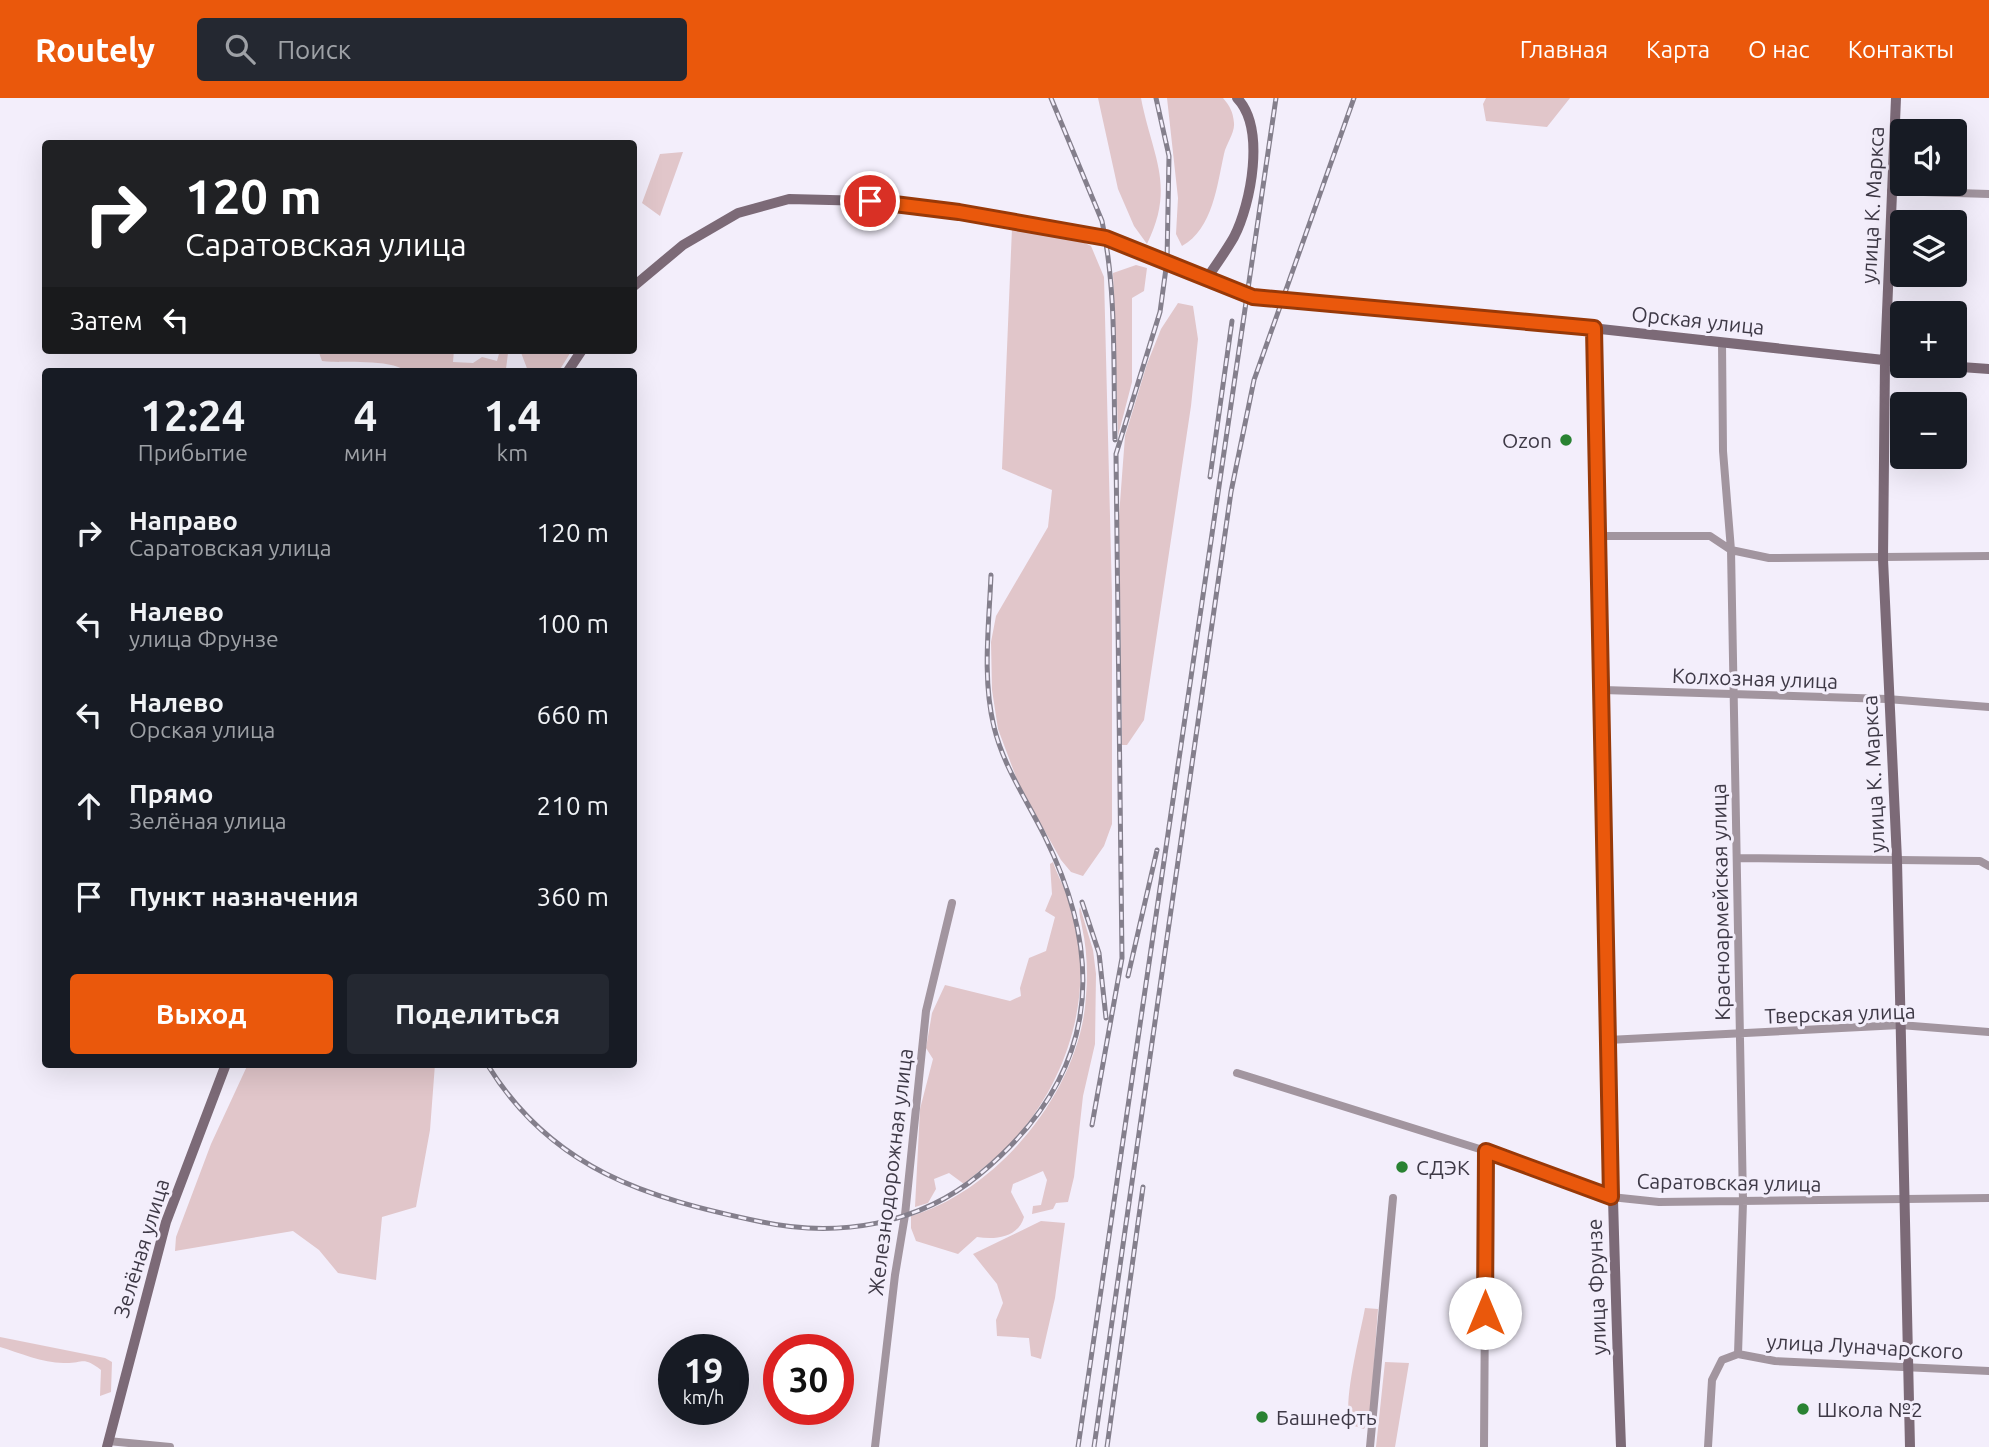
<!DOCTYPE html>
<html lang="ru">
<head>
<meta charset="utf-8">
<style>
  body { margin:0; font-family:Ubuntu,sans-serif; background:#242831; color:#f1f3f6; height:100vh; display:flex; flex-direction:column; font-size:26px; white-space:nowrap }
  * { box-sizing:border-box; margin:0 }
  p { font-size:23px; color:#9ea1a6 }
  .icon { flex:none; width:38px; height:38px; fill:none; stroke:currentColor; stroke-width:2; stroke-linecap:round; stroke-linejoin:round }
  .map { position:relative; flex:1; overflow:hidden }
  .sheet { position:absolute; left:42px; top:270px; width:595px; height:700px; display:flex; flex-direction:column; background:#171b24; border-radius:7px; box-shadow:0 7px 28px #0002 }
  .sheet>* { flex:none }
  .guide { position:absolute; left:42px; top:42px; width:595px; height:214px; border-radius:7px; box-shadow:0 7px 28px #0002; background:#202124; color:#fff; overflow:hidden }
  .tools { position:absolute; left:1890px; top:21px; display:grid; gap:14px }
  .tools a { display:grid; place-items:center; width:77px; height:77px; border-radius:7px; background:#171b24; box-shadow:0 7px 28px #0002; font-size:35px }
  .speed { position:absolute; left:658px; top:1236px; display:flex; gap:14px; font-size:35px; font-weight:700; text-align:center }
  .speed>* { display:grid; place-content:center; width:91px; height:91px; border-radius:50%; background:#171b24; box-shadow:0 7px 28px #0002; line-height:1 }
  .speed small { font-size:18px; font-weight:400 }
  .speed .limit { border:10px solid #d22; background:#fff; color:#111 }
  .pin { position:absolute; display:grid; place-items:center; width:60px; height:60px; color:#fff; margin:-30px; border:4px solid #fff; border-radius:50%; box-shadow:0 2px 7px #0007 }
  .me { position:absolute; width:77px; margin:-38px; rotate:0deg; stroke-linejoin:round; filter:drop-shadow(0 0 5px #0008) }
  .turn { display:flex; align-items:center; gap:24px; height:147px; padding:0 28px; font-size:32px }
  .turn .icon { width:91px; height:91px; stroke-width:2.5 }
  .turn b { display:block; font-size:49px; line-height:60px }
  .then { display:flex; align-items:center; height:66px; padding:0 28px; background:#0003; gap:14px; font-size:26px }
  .eta { display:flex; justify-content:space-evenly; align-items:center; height:119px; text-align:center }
  .eta b { font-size:42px; font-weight:700; line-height:49px }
  .primary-button { display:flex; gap:14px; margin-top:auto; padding:14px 28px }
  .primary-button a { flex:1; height:80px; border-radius:7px; background:#ea580c; color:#fff; font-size:28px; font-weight:700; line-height:80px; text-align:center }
  .primary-button a+a { background:#242831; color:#f1f3f6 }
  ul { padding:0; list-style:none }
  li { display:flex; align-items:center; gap:21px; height:91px; padding:0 28px }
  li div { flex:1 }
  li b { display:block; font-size:26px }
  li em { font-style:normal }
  header { display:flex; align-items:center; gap:42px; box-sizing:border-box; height:98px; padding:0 35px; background:#ea580c; color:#fff }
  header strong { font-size:33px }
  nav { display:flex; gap:38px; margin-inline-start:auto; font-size:24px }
  .search { width:490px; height:63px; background:#242831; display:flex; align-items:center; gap:18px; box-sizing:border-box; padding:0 24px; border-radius:7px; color:#9ea1a6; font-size:26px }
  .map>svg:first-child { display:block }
  .green { fill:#e1c6ca }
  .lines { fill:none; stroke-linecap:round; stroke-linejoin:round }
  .street { stroke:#a2959f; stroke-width:8 }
  .secondary { stroke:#7c6a77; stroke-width:10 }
  .rail-casing { stroke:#847f8c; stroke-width:5 }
  .rail { stroke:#f3eefb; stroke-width:2.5; stroke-dasharray:8; stroke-linecap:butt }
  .route-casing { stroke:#983908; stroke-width:18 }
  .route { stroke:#ea580c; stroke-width:12 }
  .poi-dot { fill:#298232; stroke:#f3eefb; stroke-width:2.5 }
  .labels { text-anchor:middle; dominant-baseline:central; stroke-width:6; stroke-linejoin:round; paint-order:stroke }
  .street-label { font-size:21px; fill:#3e3946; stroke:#f3eefb }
  .poi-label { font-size:21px; fill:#3e3946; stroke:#f3eefb; text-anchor:start }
</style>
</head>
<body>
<header>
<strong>Routely</strong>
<div class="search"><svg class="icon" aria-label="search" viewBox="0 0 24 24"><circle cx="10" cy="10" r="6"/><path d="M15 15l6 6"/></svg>Поиск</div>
<nav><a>Главная</a><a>Карта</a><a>О нас</a><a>Контакты</a></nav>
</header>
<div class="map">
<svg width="1989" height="1349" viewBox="0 0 1989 1349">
  <rect width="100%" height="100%" fill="#f3eefb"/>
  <path class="green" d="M1098 0H1141C1152 58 1176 87 1147 146L1134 128 1118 91Z
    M1167 0H1223C1230 8 1233 14 1234 25 1235 35 1226 46 1224 56 1217 87 1213 131 1182 148L1176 136 1178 100Z
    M1486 0H1570L1547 29 1486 23 1483 6Z
    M683 54 660 118 642 105 660 56Z
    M1012 130 1075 140 1091 148 1104 179 1112 498V726L1104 748 1083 778 1071 774 1061 762 1019 687 998 631 992 592 991 544 996 518 1048 429 1052 392 1002 371Z
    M1136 167 1147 170 1144 193 1132 200V284L1118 338 1113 175Z
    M1178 205 1193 208 1198 241 1191 308 1144 622 1127 647H1122L1119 418 1125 338 1147 266 1161 231Z
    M318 252H429L433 255 454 252 453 264 473 265 482 259 497 263 500 252 508 255 506 271 406 273C388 260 346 266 322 263Z
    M520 252H572L559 273H528Z
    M1053 764C1058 779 1067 794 1071 809 1095 888 1072 972 1020 1035 1004 1055 983 1069 964 1086L949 1075 934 1081 936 1091 928 1105 915 1109 920 1011 933 961 926 950 932 915 945 887 1010 903 1021 898 1020 890 1029 860 1046 853 1055 819 1045 813 1052 796 1050 766Z
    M1080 809 1093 852 1096 876 1095 946 1083 998 1074 1079 1068 1104 1056 1105 1053 1111 1032 1116 1033 1108 1041 1107 1047 1082 1043 1073 1013 1086 1011 1094 1024 1119C1018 1140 995 1142 977 1139L958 1156 916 1143 911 1130V1118C999 1092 1081 991 1086 898 1088 876 1087 851 1082 829 1081 822 1078 814 1080 809Z
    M248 966H435L430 1032 416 1109 382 1119 376 1182 338 1175 319 1152 293 1133 175 1153 176 1139 211 1046Z
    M1041 1123 1065 1125 1055 1200 1041 1261 1031 1258 1029 1240 997 1238 996 1222 1003 1205 997 1186 973 1156Z
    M1365 1210 1378 1211 1370 1320 1364 1331 1351 1327C1341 1309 1361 1233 1365 1210Z
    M0 1239 105 1260 112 1264 111 1294 100 1298 101 1272C83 1258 84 1265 66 1265 45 1266 20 1255 0 1249Z
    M1385 1264 1409 1265 1395 1349H1376Z"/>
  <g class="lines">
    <path class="street" d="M1891 93 1989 96
      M1599 438H1710L1731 452 1769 460 1989 458
      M1603 592 1887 601 1989 609
      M1738 760 1980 763 1989 768
      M1608 942 1900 927 1989 934
      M1237 975 1486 1053 1611 1099 1659 1104 1989 1100
      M1738 1256 1775 1263 1989 1273
      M108 1343 170 1349
      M875 1349 895 1177 905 1117 926 913 952 805
      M1370 1349 1393 1100
      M1484 1349 1486 1053
      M1708 1349 1712 1282 1722 1262 1738 1256 1743 1104 1731 452 1723 353 1722 245"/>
    <path class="secondary" d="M1896 0 1885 262 1883 461 1897 762 1910 1349
      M1207 180C1216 167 1226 153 1234 139 1251 106 1266 30 1237 0
      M634 188 683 147 738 115 789 101 870 103 959 114 1106 140 1253 199 1321 208 1573 228 1902 264
      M1594 230C1603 603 1607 976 1621 1349
      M1947 268 1989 271
      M568 273 582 252
      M107 1349 166 1124 226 966"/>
    <defs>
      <path id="rail" d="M1051 0 1102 123C1117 195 1113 269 1115 342
        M1210 379 1232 223
        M1082 804 1099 855 1106 920
        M1128 878 1157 752
        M487 966C552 1072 647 1100 762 1124 838 1140 919 1127 980 1076 1095 981 1109 869 1045 739 1027 702 1004 670 994 629 982 580 989 527 991 477
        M1092 1027 1122 860 1116 356 1160 214 1167 163 1169 58 1156 0
        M1078 1349 1276 0
        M1094 1349 1231 394 1254 282 1354 0
        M1107 1349 1143 1089"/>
    </defs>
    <use href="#rail" class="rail-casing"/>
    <use href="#rail" class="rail"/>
  </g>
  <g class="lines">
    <defs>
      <path id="route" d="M870 103 959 114 1106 140 1253 199 1594 230 1611 1099 1486 1053 1485 1215"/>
    </defs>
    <use href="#route" class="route-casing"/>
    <use href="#route" class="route"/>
  </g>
  <g class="poi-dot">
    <circle cx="1566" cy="342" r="7"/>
    <circle cx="1402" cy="1069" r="7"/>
    <circle cx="1803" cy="1311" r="7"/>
    <circle cx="1262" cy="1319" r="7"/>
  </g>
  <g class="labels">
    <g class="street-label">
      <text transform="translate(1872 107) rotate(-87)">улица К. Маркса</text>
      <text transform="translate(1698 222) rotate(6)">Орская улица</text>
      <text transform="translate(1755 580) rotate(2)">Колхозная улица</text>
      <text transform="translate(1873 676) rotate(-93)">улица К. Маркса</text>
      <text transform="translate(1720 804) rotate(-91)">Красноармейская улица</text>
      <text transform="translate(1840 915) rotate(-2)">Тверская улица</text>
      <text transform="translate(890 1074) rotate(-83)">Железнодорожная улица</text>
      <text transform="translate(1729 1084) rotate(1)">Саратовская улица</text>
      <text transform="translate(141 1150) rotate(-73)">Зелёная улица</text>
      <text transform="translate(1596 1189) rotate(-92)">улица Фрунзе</text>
      <text transform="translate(1865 1248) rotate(3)">улица Луначарского</text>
    </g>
    <g class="poi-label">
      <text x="1552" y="342" text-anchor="end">Ozon</text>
      <text x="1416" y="1069">СДЭК</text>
      <text x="1817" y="1311">Школа №2</text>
      <text x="1276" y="1319">Башнефть</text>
    </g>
  </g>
</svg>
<div class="tools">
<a><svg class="icon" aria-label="sound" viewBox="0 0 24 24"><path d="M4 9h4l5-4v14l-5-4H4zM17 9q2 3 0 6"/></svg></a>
<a><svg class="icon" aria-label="layers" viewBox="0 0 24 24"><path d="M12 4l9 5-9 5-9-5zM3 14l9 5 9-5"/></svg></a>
<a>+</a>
<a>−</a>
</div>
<div class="speed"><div>19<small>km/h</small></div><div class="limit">30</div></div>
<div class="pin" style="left:870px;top:103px;background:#d93025"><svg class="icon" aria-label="arrive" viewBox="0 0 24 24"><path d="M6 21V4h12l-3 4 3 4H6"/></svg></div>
<svg class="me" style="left:1485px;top:1215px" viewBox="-20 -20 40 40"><circle r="19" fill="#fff"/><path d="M0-13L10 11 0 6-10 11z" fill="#ea580c"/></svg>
<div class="guide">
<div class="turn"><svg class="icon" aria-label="right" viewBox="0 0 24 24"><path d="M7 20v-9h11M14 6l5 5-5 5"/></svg><div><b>120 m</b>Саратовская улица</div></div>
<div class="then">Затем<svg class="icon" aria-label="left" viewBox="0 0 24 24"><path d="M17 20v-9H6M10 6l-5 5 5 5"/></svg></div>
</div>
<section class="sheet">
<div class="eta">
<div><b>12:24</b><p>Прибытие</p></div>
<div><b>4</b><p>мин</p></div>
<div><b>1.4</b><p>km</p></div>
</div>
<ul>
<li><svg class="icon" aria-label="right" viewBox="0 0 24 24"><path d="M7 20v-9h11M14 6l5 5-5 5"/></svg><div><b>Направо</b><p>Саратовская улица</p></div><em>120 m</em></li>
<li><svg class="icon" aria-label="left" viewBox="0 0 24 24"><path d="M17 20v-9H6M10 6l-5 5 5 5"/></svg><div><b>Налево</b><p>улица Фрунзе</p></div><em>100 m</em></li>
<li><svg class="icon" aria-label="left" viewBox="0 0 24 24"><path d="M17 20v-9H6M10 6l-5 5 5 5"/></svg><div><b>Налево</b><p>Орская улица</p></div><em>660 m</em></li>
<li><svg class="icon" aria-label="ahead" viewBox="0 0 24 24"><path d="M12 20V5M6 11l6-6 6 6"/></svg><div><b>Прямо</b><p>Зелёная улица</p></div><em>210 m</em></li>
<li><svg class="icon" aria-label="arrive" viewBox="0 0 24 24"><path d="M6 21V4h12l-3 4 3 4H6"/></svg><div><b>Пункт назначения</b></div><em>360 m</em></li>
</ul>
<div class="primary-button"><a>Выход</a><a>Поделиться</a></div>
</section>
</div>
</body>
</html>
